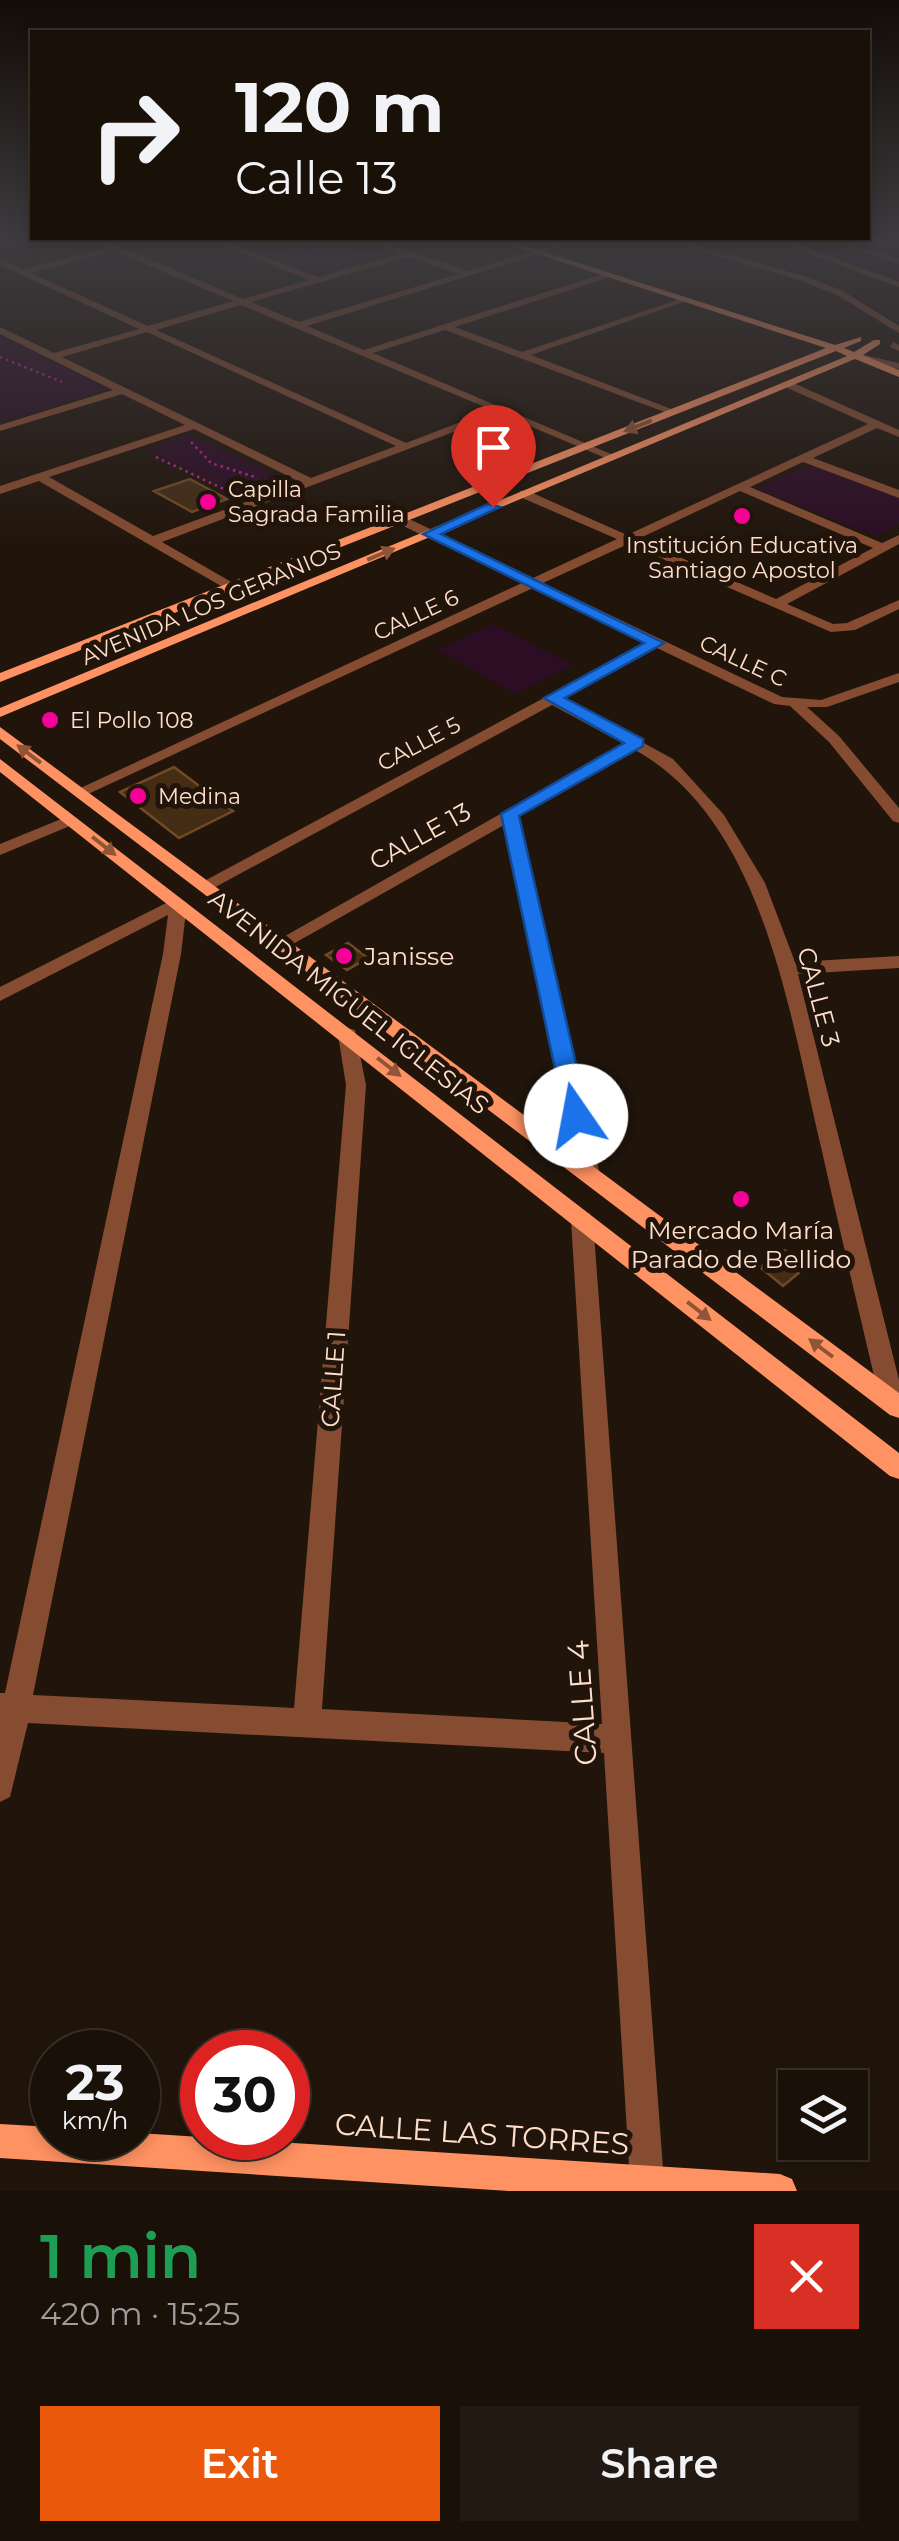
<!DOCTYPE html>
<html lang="en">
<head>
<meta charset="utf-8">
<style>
  body { margin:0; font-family:Montserrat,sans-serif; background:#221912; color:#f1f3f6; height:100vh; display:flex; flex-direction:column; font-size:38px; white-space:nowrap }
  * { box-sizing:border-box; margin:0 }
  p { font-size:32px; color:#9f9d9c }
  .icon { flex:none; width:55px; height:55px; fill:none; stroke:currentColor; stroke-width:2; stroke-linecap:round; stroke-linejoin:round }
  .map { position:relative; height:2191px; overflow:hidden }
  .details { display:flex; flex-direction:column; background:#191008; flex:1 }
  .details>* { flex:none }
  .banner { position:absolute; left:30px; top:30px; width:840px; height:210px; border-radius:0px; box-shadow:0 5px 15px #0003,0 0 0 2px #373029; background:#191008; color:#f1f3f6; overflow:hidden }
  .buttons { position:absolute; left:778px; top:2070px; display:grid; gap:20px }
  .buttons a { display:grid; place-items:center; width:90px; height:90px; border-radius:0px; background:#191008; box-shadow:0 5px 15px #0003,0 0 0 2px #373029; font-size:50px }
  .speed { position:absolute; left:30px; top:2030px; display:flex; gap:20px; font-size:50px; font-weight:700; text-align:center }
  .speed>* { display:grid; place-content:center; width:130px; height:130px; border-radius:50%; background:#191008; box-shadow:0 5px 15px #0003,0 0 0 2px #373029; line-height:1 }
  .speed small { font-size:25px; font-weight:400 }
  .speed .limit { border:15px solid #d22; background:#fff; color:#111 }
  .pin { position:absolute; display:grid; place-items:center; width:85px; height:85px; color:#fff; margin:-102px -42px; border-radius:50% 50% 50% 0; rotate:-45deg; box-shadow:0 0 10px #0007 }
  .pin .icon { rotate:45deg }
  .me { position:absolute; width:110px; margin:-55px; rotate:348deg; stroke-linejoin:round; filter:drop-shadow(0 0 8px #0008) }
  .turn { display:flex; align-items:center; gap:35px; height:210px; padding:0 40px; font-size:45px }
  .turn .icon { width:130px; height:130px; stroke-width:2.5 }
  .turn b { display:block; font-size:70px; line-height:85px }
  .round { display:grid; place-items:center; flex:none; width:105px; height:105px; border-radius:0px; background:#221912 }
  .headline { display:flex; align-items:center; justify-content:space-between; height:170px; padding:0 40px }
  h1 { font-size:60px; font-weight:600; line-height:75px; color:#1e9e55 }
  .cta { display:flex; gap:20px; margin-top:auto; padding:20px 40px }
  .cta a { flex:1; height:115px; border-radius:0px; background:#ea580c; color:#fff; font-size:40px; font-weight:600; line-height:115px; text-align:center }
  .cta a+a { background:#221912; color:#f1f3f6 }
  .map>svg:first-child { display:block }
  .green { fill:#2c0d24 }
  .building { fill:#442c15; stroke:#724a24; stroke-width:2.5 }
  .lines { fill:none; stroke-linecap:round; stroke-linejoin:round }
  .path { stroke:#bc219a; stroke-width:2.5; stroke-dasharray:2.5 4; stroke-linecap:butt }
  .lane { fill:#854c31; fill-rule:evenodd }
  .street { fill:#854c31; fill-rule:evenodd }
  .secondary { fill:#ff9262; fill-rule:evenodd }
  .oneway { fill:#905436 }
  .route { fill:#1a73e8; stroke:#114b97; stroke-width:2.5 }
  .poi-dot { fill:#f60098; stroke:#21150b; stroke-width:4 }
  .labels { text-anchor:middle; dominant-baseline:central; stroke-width:10; stroke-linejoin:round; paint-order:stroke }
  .far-poi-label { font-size:22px; fill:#ffdfcb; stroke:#21150b; text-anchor:start }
  .far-street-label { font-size:22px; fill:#ffdfcb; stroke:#21150b }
  .street-label { font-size:25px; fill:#ffdfcb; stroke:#21150b }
  .poi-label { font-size:25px; fill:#ffdfcb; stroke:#21150b; text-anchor:start }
  .near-street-label { font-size:30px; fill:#ffdfcb; stroke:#21150b }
</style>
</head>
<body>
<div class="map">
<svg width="899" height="2191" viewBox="0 0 899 2191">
  <rect width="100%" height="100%" fill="#21150b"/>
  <path class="green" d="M224 241H359L392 252 313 274Z
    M815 241 899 269V281L792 242Z
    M0 334 109 389 0 422Z
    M189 434 289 481 244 498 145 449Z
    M808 465 899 498V524L876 536 756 489Z
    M493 624 573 665 516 694 437 650Z"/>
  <path class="building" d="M190 479 227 499 192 512 154 491Z
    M174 767 198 785 233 811 179 838 120 792Z
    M348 943 368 958 347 970 326 955Z
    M784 1250 806 1267 783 1286 760 1267Z"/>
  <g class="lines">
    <path class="path" d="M316 243 324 249 310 252 294 249Z
      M324 249 355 250
      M0 357 62 382
      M191 442 211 463 258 478
      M156 457 232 493"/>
    <path class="lane" d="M754 241H790L899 282V287L786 245Z
      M833 241H844L899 259V264Z
      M893 342 899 345V351L890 347Z
      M855 353 899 363V369L852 358Z"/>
    <path class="street" d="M93 241 119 246 243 299 309 280 212 241H224L318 277 400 254 367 241H379L467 271 568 241H581L307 326 364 350 608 272 611 277 455 327 522 352 686 297V301L531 355 679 412 670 414 445 330 373 353 618 457 608 459 501 414 162 542 240 587 228 590 39 481 0 494V486L185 425 122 394 0 431V425L113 390 0 334V327L54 353 139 329 0 265V259L23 269 106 248ZM114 251 233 301 148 326 31 273ZM408 257 458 274 299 322 251 302ZM241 305 492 410 406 443 156 330ZM147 332 396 446 311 478 62 357ZM194 429 300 482 153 536 49 477Z
      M668 241H681L808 277 843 291 899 326V333L837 295 802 281Z
      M783 382H791L899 430V437L877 428 813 458 899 490V498L803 462 750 487 882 543 899 535V544L787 604 833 624 847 623 899 600V609L855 630 831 632 628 544 543 583 782 697 821 700 899 673V682L827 707H807L839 736 899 808V823L893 821 829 742 790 706 774 704 657 648 563 699 673 759 724 815 765 883 795 962 899 956V968L798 974 899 1380V1409L892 1412 883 1409 880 1401C860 1316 840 1232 821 1147 790 1017 764 821 635 750L519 816 600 1175 596 1181H582L578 1175 504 825 286 948H274L271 944 624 744 552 705 210 890 204 891 195 886 646 643 533 588 86 795 80 797 72 792 522 583 397 523V517H405L533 578 617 539 520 497V491H528L627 535 868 424 783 386ZM740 491 873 548 776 599 638 539Z
      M71 815 79 820 77 823 0 855V844Z
      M178 897 187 903 181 954 33 1695 294 1708 346 1085 338 1035 348 1028 355 1030 366 1085 322 1709 602 1724 571 1220 574 1214 582 1211 590 1214 593 1220 664 2182 661 2191H633L630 2182 604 1753 28 1723 10 1797 0 1802V1693H5L163 954 168 915 0 1001V987Z"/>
    <path class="secondary" d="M497 241H510L835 345 861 337V341L844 348 854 352 874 340H880V344L863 355 899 370V377L855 359 0 717V708L847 356 836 351 0 682V673L826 348Z
      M0 727 899 1393V1418L890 1415 0 739Z
      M0 759 899 1453V1479L890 1476 0 772Z
      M0 2124 52 2127V2138H138V2133L780 2174 792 2179 797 2191H509L0 2158Z"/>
  </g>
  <defs><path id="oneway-solid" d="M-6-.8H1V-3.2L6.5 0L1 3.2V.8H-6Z" transform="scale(2.5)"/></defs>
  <g class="oneway">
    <use href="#oneway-solid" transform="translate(638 426) rotate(158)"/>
    <use href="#oneway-solid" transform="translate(381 554) rotate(-23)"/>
    <use href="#oneway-solid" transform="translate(29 754) rotate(-143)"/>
    <use href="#oneway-solid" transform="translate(104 846) rotate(38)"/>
    <use href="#oneway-solid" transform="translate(389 1067) rotate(38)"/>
    <use href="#oneway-solid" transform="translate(699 1311) rotate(38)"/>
    <use href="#oneway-solid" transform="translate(821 1348) rotate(-143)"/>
  </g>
  <linearGradient id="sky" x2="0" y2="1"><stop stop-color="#120c06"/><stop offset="0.44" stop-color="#3d3b3f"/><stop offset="1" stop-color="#3d3b3f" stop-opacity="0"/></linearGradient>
  <rect width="899" height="548" fill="url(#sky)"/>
  <path class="route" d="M488 504 500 507 441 534 664 643 565 698 643 739V746L519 816 588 1116 576 1124 565 1116 501 814 624 743 544 698 644 643 423 534Z"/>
  <g class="poi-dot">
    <circle cx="208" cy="502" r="10"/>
    <circle cx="742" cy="516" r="10"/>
    <circle cx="50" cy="720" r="10"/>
    <circle cx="138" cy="796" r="10"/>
    <circle cx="344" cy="956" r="10"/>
    <circle cx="741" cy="1199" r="10"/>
  </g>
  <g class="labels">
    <g class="far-poi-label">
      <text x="228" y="489">Capilla<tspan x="228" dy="25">Sagrada Familia</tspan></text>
      <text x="742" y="545" text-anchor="middle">Institución Educativa<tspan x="742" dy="25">Santiago Apostol</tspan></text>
      <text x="70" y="720">El Pollo 108</text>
      <text x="158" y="796">Medina</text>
    </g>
    <g class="far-street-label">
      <text transform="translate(211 604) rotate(-23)">AVENIDA LOS GERANIOS</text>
      <text transform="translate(416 615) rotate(-25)">CALLE 6</text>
      <text transform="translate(743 661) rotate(25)">CALLE C</text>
      <text transform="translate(419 744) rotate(-28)">CALLE 5</text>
    </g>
    <g class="street-label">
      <text transform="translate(420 836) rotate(-29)">CALLE 13</text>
      <text transform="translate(819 997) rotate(75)">CALLE 3</text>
      <text transform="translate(349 1002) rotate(38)">AVENIDA MIGUEL IGLESIAS</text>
      <text transform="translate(333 1379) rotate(-86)">CALLE 1</text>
    </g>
    <g class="poi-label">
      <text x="364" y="956">Janisse</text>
      <text x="741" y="1230" text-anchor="middle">Mercado María<tspan x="741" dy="29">Parado de Bellido</tspan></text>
    </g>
    <g class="near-street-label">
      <text transform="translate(582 1703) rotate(-94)">CALLE 4</text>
      <text transform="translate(482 2134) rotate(4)">CALLE LAS TORRES</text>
    </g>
  </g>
</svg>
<div class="buttons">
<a><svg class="icon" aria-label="layers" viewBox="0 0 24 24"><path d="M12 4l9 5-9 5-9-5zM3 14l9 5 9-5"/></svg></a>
</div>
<div class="speed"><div>23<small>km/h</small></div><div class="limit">30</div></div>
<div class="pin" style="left:493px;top:507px;background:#d93025"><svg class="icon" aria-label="arrive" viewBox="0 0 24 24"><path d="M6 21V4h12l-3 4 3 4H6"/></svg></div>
<svg class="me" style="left:576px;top:1116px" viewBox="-20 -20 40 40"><circle r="19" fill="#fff"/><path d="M0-13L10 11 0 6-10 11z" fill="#1a73e8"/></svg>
<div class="banner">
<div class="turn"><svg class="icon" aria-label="right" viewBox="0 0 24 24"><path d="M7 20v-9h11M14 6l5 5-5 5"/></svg><div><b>120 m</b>Calle 13</div></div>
</div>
</div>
<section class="details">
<div class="headline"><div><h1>1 min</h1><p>420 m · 15:25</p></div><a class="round" style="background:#d93025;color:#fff"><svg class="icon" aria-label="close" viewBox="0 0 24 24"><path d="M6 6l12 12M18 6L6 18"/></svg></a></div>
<div class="cta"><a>Exit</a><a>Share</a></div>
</section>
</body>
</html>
